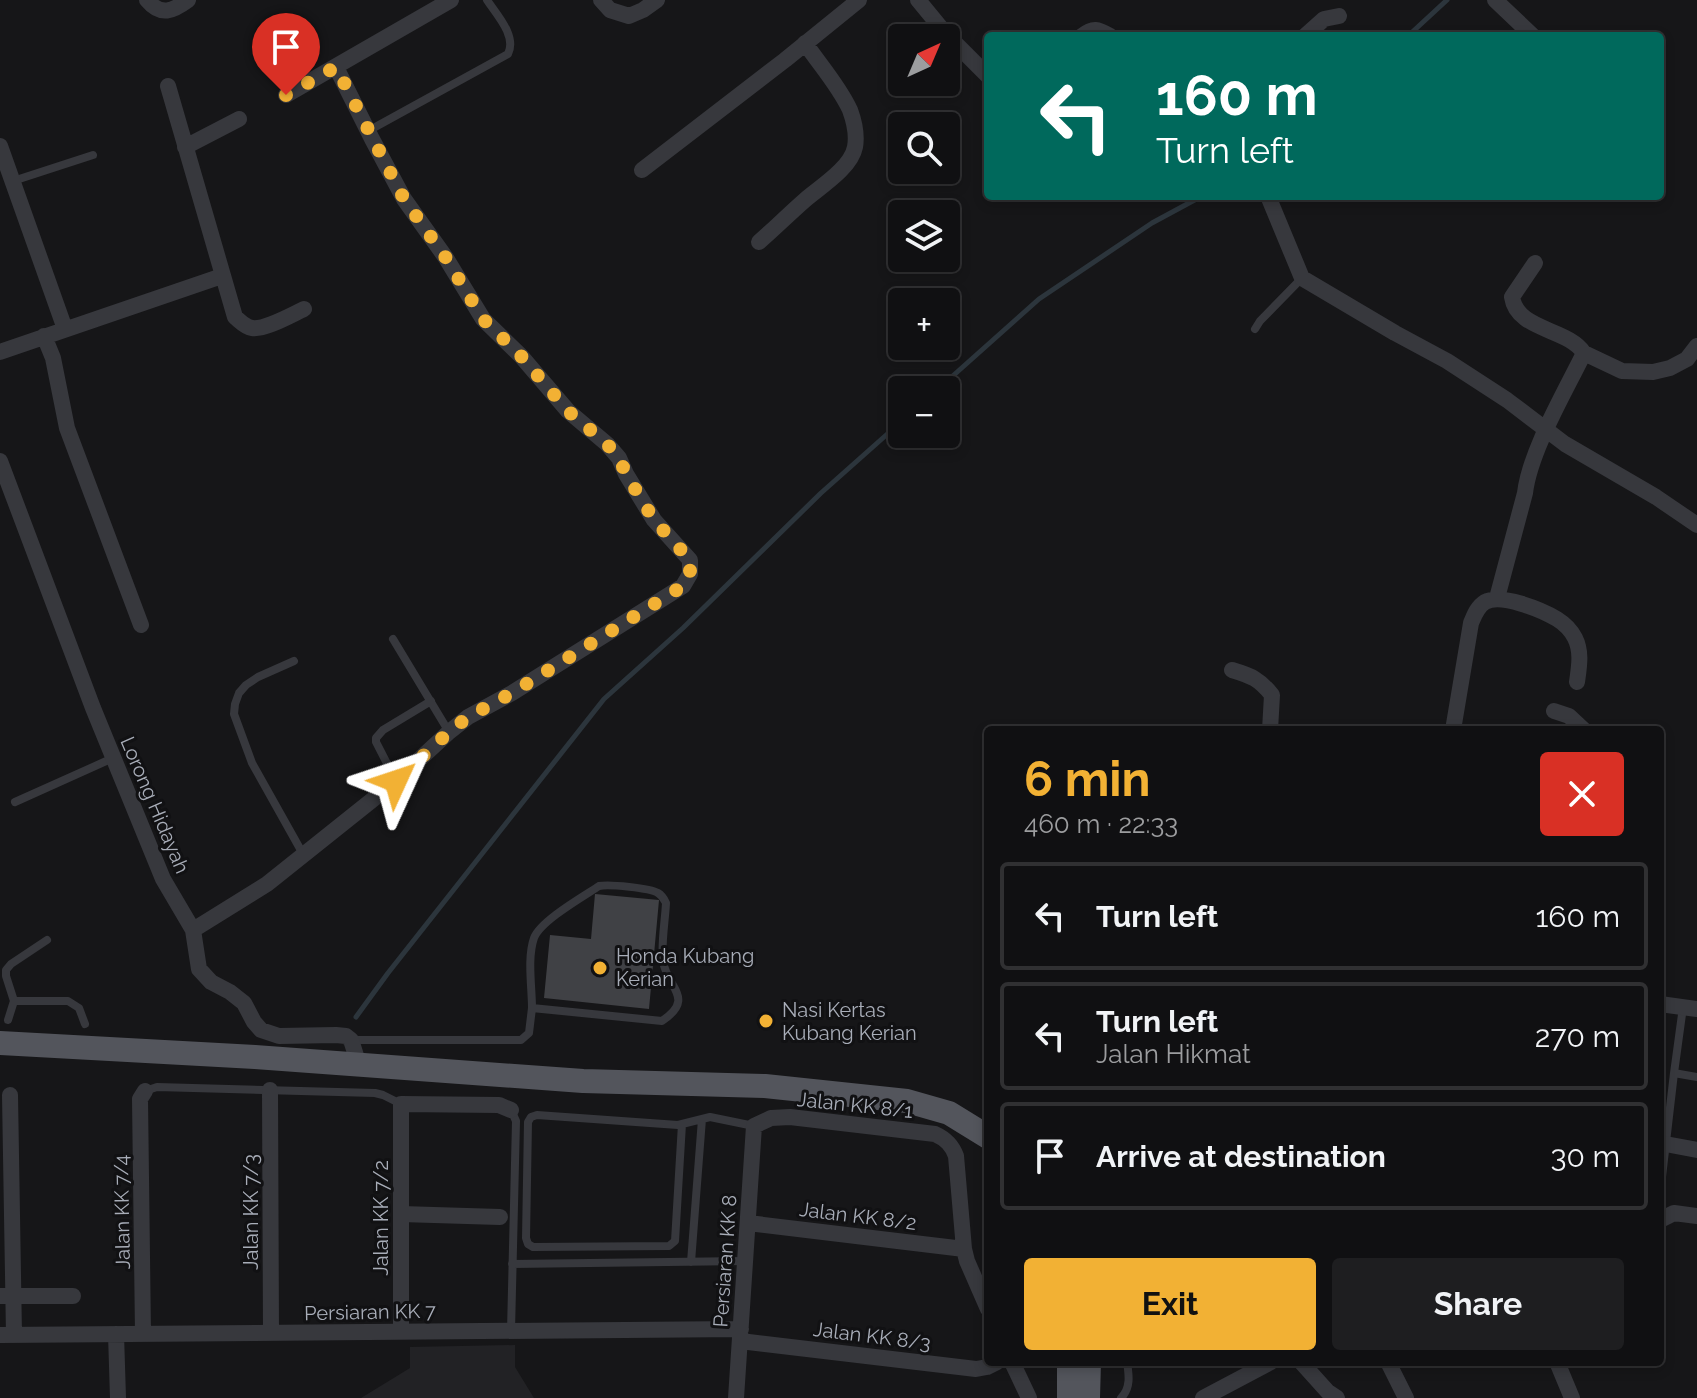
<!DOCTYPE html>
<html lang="en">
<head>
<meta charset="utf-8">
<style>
  body { margin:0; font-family:Raleway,sans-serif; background:#1e1e20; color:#f1f3f6; height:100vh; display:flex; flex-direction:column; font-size:30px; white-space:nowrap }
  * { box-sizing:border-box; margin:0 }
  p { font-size:26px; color:#9c9d9f }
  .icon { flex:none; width:44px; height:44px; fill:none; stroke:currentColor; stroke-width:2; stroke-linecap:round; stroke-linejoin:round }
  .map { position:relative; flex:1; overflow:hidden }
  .panel { position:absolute; left:984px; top:726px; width:680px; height:640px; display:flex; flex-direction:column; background:#101012; border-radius:8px; box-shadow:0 4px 12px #0003,0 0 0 2px #303032 }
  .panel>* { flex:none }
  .guide { position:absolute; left:984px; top:32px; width:680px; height:168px; border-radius:8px; box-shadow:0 4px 12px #0003,0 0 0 2px #303032; background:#00695c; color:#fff; overflow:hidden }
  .needle { width:52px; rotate:44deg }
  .buttons { position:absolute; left:888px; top:24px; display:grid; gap:16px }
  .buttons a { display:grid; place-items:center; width:72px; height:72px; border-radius:8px; background:#101012; box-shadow:0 4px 12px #0003,0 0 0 2px #303032; font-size:40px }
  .pin { position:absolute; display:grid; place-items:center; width:68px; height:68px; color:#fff; margin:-82px -34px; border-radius:50% 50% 50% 0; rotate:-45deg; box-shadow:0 0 8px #0007 }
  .pin .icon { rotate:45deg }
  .me { position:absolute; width:88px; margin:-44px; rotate:48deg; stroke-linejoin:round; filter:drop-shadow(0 0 6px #0008) }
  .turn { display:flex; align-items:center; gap:28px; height:168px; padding:0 40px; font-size:36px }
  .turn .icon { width:104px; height:104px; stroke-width:2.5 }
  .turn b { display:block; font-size:56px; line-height:68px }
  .round { display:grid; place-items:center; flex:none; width:84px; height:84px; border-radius:8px; background:#1e1e20 }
  .head { display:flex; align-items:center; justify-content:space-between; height:136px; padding:0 40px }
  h1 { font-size:48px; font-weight:700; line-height:60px; color:#f2b134 }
  .cta { display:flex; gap:16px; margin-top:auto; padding:16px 40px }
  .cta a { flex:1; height:92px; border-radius:8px; background:#f2b134; color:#111; font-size:32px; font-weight:700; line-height:92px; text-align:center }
  .cta a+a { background:#1e1e20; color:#f1f3f6 }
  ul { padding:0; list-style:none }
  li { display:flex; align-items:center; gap:24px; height:108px; margin:0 16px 12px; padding:0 24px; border:4px solid #303032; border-radius:8px }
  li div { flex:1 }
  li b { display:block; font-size:30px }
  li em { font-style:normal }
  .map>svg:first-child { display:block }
  .built { fill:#222225 }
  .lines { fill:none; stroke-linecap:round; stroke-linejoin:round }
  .stream { stroke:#2c353c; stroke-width:5 }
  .building { fill:#404145 }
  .lane { stroke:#37383d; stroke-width:8 }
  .street { stroke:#37383d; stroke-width:16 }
  .primary { stroke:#53555c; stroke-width:24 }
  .route { stroke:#f2b134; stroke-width:14; stroke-dasharray:0 25.2 }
  .poi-dot { fill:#f2b134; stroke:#111113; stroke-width:3 }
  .labels { text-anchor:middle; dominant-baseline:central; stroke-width:6; stroke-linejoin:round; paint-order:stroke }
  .street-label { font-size:20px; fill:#a8adb8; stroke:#111113 }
  .poi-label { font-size:20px; fill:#a8adb8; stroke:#111113; text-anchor:start }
</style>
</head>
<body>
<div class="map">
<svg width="1697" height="1398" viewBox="0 0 1697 1398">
  <rect width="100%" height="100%" fill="#161618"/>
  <path class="built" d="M515 1345V1367L534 1398H361L410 1368V1347Z"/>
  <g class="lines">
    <path class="stream" d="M1408 36 1447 0
      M937 390 1039 299 1152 223 1202 196
      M356 1017 388 973 604 699 683 628 821 493 902 421"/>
  </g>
  <path class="building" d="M595 894 659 900 649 1009 544 998 550 935 591 939Z"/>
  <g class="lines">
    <path class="lane" d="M368 131 508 54C517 36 497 15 487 0
      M13 181 93 155
      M1255 329 1260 321 1302 278
      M393 639 449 732
      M294 661 258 677 246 685 239 693 235 704 234 714 252 763 303 854
      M396 781 376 742V738L383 730 431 701
      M15 802 113 758
      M14 1001H68L79 1008 85 1024
      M1683 1007 1674 1073 1697 1077
      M8 1020 14 1001 6 976V970L11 964 47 940
      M352 1040H521L529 1033 532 1008 662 1021C696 998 667 988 663 961 661 943 665 922 666 903 664 899 663 896 658 893 650 888 609 884 599 886 584 896 540 921 534 938 527 958 532 987 532 1008
      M145 1091 157 1087 375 1093 383 1095 401 1104
      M682 1124 675 1241 669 1246 533 1247 528 1244 526 1238 528 1122 531 1117 537 1115 678 1125 710 1117 754 1126
      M1660 1194 1674 1073
      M691 1262 702 1119
      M512 1264 745 1261
      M511 1331 516 1121 511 1110
      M1121 1398C1131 1388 1129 1375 1127 1362"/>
    <path class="street" d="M147 0C161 17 173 11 188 0
      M601 0 610 10 629 16 643 10 657 0
      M918 0 946 34 988 76
      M1495 0 1533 36
      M1082 36C1093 27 1098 29 1110 36
      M1305 36 1324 19 1339 16
      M168 86 235 317C240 321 245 327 252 328 265 330 291 315 304 309
      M286 95 451 0
      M0 146 65 329
      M185 147 239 119
      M642 170 785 60 859 0
      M1268 196 1302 278 1395 333 1447 361 1507 400 1565 444 1656 497 1697 525
      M759 242C774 229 789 214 805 200 820 187 851 168 855 147 857 136 854 121 850 110 839 86 820 65 805 43
      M44 336 53 358 67 428 141 625
      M0 352 222 276
      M1584 353 1622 371 1653 372 1670 368 1687 359 1697 346
      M0 461 93 708 163 879 193 930 199 969 211 982 230 992 244 1003 254 1022 261 1030 279 1036 336 1035 346 1036 351 1040 359 1065
      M1497 598 1525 493C1530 451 1565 392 1584 353 1568 328 1517 331 1512 297L1535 263
      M1232 670C1252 676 1259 679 1272 695L1270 730
      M1554 711 1569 716 1584 730
      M1453 730 1471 623C1474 616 1477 607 1485 602 1501 593 1542 610 1557 619 1565 624 1571 630 1575 638 1582 652 1579 667 1577 682
      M193 930 267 884 396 781 449 732 468 717 512 693 683 586 690 574V560L654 520 626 474 619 458 607 444 568 411 521 356 483 319 446 258 404 199 372 139 336 67
      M1660 1004 1697 1009
      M270 1090 271 1333
      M10 1095 14 1335
      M1660 1143 1697 1150
      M401 1214 500 1217
      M1660 1220 1674 1213 1697 1216
      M748 1223 964 1249
      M0 1296H73
      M401 1332V1104L499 1105 511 1110
      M116 1334 118 1398
      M143 1334 140 1099 145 1091
      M0 1335 741 1329
      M740 1341 976 1369 987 1367 997 1362
      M1012 1362 1029 1398
      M1301 1362 1328 1392 1337 1398
      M1388 1362 1406 1398
      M1557 1362 1572 1398
      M736 1398 754 1126 771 1118 790 1117 935 1134C946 1139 952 1145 956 1156L964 1249 967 1261 988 1309
      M1203 1398 1271 1362"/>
    <path class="primary" d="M0 1043 255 1057 583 1081 765 1086 907 1101 949 1113 988 1137
      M1069 1362V1398
      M1088 1398 1089 1362"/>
  </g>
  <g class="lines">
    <path class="route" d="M286 95 336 67 404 199 446 258 483 319 521 356 568 411 607 444 619 458 626 474 654 520 690 560V574L683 586 512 693 468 717 449 732 396 781"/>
  </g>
  <g class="poi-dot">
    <circle cx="600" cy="968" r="8"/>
    <circle cx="766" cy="1021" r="8"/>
  </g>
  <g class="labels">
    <g class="street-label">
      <text transform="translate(155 805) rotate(67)">Lorong Hidayah</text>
      <text transform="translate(855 1105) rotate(6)">Jalan KK 8/1</text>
      <text transform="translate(122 1212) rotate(-91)">Jalan KK 7/4</text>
      <text transform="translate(251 1212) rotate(-90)">Jalan KK 7/3</text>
      <text transform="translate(858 1216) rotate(7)">Jalan KK 8/2</text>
      <text transform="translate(381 1218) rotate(-90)">Jalan KK 7/2</text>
      <text transform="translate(725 1261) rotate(-86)">Persiaran KK 8</text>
      <text transform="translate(370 1312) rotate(-1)">Persiaran KK 7</text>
      <text transform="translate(872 1336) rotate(7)">Jalan KK 8/3</text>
    </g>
    <g class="poi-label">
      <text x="616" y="956">Honda Kubang<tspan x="616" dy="23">Kerian</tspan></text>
      <text x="782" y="1010">Nasi Kertas<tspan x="782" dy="23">Kubang Kerian</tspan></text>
    </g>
  </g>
</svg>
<div class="buttons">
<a><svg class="needle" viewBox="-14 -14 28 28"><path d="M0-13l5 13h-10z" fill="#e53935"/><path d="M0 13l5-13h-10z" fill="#9c9d9f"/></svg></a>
<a><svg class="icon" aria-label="search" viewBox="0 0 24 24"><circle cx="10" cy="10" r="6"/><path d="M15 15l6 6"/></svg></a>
<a><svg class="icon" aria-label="layers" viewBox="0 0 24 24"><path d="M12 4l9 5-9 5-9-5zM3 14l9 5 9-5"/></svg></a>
<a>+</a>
<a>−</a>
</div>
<div class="pin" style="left:286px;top:95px;background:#d93025"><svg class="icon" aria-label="arrive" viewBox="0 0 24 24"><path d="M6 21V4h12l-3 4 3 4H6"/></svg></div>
<svg class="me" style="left:396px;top:781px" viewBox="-20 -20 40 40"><path d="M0-17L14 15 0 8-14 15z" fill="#f2b134" stroke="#fff" stroke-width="4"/></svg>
<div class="guide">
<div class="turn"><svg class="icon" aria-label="left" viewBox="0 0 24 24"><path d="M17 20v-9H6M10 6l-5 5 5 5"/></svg><div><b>160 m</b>Turn left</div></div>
</div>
<section class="panel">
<div class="head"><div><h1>6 min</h1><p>460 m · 22:33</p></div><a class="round" style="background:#d93025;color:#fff"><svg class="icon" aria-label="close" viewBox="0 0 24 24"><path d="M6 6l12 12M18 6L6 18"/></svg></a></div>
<ul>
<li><svg class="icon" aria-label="left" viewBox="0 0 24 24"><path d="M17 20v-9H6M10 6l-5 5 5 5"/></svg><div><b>Turn left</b></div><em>160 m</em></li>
<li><svg class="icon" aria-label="left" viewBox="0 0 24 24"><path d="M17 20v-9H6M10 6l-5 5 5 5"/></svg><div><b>Turn left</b><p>Jalan Hikmat</p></div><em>270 m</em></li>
<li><svg class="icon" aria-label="arrive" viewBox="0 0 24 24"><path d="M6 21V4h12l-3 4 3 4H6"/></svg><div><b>Arrive at destination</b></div><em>30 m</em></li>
</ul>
<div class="cta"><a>Exit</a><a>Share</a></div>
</section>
</div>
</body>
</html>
